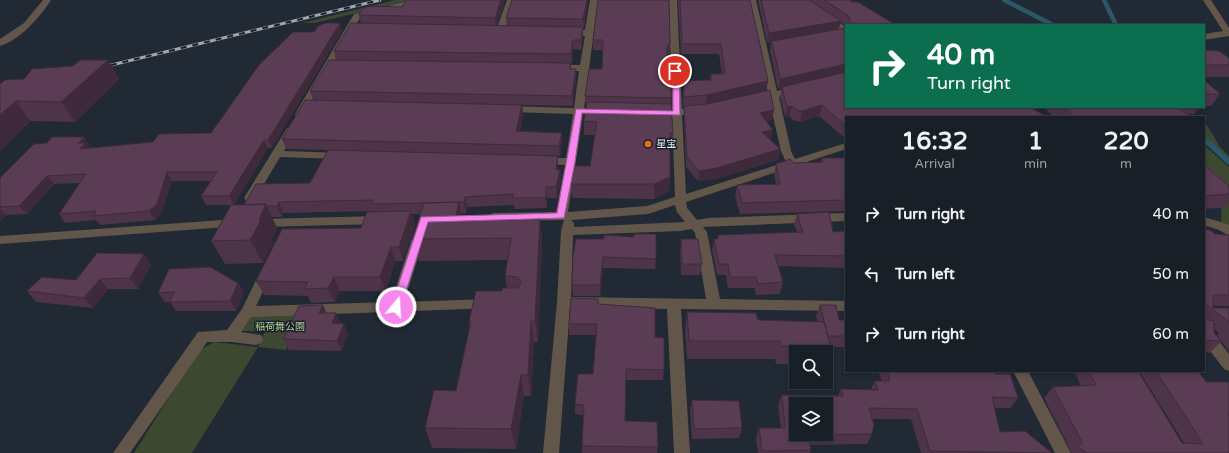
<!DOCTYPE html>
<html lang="en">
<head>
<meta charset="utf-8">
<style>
  body { margin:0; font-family:"Varela Round","Noto Sans JP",sans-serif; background:#21272f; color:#f1f3f6; height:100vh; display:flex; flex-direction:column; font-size:15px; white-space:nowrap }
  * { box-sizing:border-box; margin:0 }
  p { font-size:13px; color:#9fa2a7 }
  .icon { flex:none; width:22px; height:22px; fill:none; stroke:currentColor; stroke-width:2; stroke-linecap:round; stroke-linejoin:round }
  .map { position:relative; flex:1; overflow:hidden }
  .side { position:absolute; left:845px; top:116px; width:360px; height:256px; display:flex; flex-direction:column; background:#181f27; border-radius:0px; box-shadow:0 2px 6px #0003,0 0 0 1px #363d44 }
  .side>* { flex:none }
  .guide { position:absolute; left:845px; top:24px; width:360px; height:84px; border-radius:0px; box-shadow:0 2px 6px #0003,0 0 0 1px #363d44; background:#0b6e4f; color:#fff; overflow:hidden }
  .fabs { position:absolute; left:789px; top:345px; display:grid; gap:8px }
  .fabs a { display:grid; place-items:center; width:44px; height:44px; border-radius:0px; background:#181f27; box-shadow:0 2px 6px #0003,0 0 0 1px #363d44; font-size:20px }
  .pin { position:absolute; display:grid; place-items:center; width:34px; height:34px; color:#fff; margin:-17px; border:2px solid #fff; border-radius:50%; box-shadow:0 1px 4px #0007 }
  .me { position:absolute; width:44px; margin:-22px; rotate:18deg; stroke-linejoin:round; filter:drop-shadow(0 0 3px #0008) }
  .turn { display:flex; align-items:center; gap:14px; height:84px; padding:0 16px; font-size:18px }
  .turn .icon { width:52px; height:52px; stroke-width:2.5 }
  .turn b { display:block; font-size:28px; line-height:34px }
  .eta { display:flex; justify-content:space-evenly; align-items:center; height:68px; text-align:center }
  .eta b { font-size:24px; font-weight:800; line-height:28px }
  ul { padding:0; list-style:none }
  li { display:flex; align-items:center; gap:12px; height:60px; padding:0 16px }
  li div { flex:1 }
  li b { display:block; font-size:15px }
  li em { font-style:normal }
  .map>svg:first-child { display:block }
  .green { fill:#3c4830 }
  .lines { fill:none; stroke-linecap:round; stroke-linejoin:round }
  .stream-far1 { stroke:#2b5867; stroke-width:4.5 }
  .stream { stroke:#2b5867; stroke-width:5.5 }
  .minor { fill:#62564a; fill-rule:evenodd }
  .rail-casing { stroke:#a0a7b0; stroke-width:3 }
  .rail { stroke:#17202a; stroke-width:2; stroke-dasharray:6; stroke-linecap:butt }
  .wall { fill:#4d3448 }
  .shaded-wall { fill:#3f2a3b }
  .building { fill:#5a3c54; stroke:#3f2a3b; fill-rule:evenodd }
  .route { fill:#f688ed; stroke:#a0589a }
  .food-dot { fill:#e8710a; stroke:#17202a; stroke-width:1.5 }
  .labels { text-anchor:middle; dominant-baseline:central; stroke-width:3; stroke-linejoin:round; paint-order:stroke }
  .poi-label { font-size:10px; fill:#e4eaf1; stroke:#17202a; text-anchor:start }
  .park-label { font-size:10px; fill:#b3d094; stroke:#17202a }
</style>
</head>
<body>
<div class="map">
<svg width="1229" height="453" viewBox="0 0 1229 453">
  <rect width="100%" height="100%" fill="#202934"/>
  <path class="green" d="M395 0H411L315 23H302Z
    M1204 120 1220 147 1229 156V162L1204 138Z
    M1204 145 1229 167V230L1221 223C1222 200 1222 203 1204 187Z
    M305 310 286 350 258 347 192 453H134L198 351 214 342 258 347 265 331H237L247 312Z"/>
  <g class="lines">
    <path class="stream-far1" d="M1004 0 1053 25
      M1104 0 1116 25"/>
    <path class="stream" d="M1204 139 1229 162"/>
    <path class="minor" d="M43 0H51C41 16 19 41 0 46V39L24 23Z
      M412 0H426L360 18 305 114 300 117 296 116 295 114 354 14Z
      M507 0H515L504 31 500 34 497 33 496 31Z
      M590 0H598L584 108 602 109 607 112 602 115 583 114 568 212 647 206 675 197 672 115 656 116 651 113 656 110 672 109 669 0H677L682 109 699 108 704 111 699 114 682 115 686 194 786 162 781 151 769 99 757 102 752 99 754 97 768 93 748 0H756L777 91 795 87 800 90 798 92 779 97 791 151 795 159 846 143V149L686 202 687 208 697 220 708 218 846 213V221L703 227 707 232 720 299 846 301V311L681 309 690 453H674L667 309 570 307 559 453H543L557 302 561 231 564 220 493 221 487 217 493 213 556 212 565 165 542 164 537 161 542 158H566L573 114 506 112 501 109 506 106 574 108 579 71H555L550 68 555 65H580L585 36H567L563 33 567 30H585ZM675 205 677 212 685 222 574 227V223L571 220 648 214ZM692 229 695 233 706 299 571 297 573 235 680 231Z
      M795 0H804L846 27V34Z
      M1203 0H1211L1229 28V36L1204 40V34L1223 31Z
      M291 127 296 130 284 151 340 153 345 156 340 159 280 157 254 201H246L244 198 287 128Z
      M380 216 386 220 380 224 259 227 255 226 253 223 255 220 259 219Z
      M1204 217 1227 224 1229 225V236L1219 230 1204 225Z
      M236 219 240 220 242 223 240 226 0 244V236Z
      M420 228 424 229 426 232 404 302 488 299 493 300 495 304 493 308 251 317 241 332 261 335 263 339 261 343 256 345 231 342H207L130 453H113L198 332 227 330 242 309 261 270 266 268 271 270 272 273 256 306 391 302 414 232 416 229Z
      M1204 326 1209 328 1229 354V371L1224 369 1204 343Z
      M1013 371H1028L1071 453H1055Z"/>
    <defs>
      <path id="rail" d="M99 68 380 0"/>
    </defs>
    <use href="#rail" class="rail-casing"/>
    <use href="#rail" class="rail"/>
  </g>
  <path class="wall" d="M505 0 497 26H507L506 18 512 0H588L584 28H583V36L581 50 573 49 572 63H571V69L576 79 573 106 522 105 523 114 520 131 562 142 560 156H558V170L560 169 561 180 557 198H547V208L514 209V205L467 207 466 213H461L462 215H465V216L509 220 540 219 542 241 538 342H534L531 396H524L516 449 432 448 425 428 456 391 470 327 469 321 502 291 507 288 505 276 508 260 419 261 412 239 421 214H412L415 225 403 261H395L386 291H340L335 302 311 303 308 296 264 295 256 281 361 228 375 211H374L283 213 282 217H272L277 228 272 240 273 243 263 263 225 264 211 241 244 205 310 183 328 150 286 149 282 139 313 100 310 91 336 60 334 51 361 23 359 15 402 7Z
    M598 0 670 44 669 54 667 55V81L671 98V104L673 135 672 149 670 147V177L669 191 654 199 572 198 571 184 590 166 595 135H584V121L586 107 585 96 602 69V50H593V40Z
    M678 0H750L766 91 772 120 766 121 771 140H770L780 149 778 160 716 179 698 181 686 167 684 116V107H683V91L684 81 710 80 711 74H722L719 54H681Z
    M758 0H850L851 2 896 25H846L840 22 839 29 846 107H952L950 108 1047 117H846V139L819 116 800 122 793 120 789 116 785 117 780 97 782 88 778 89 770 51 771 43H767Z
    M342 31 272 148H268L234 205H206L201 196 211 181H172L162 212 155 220 100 225 96 220 65 223 59 214 79 183 54 184 27 214 6 215 0 221V178L47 143 84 137 89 145 88 147 89 148 153 142 211 133 314 32Z
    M1204 50 1229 58V77H1204Z
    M108 60 119 79 75 122 30 121 0 151V84L24 79 73 66Z
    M1204 80 1220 94 1211 106H1204Z
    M1044 107H1199L1194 114H1186L1191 117H1053Z
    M822 158H846V211L740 214 735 196 737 185 776 184 774 174 776 164 821 162Z
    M1204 165 1229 186V204L1227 207 1204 209Z
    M797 214 833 232 846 231V268L778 266 783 282 780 294 756 295 754 288H728L726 275H717L712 250 714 239H717L718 235 797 232 794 225Z
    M1204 229 1215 234 1229 235V306H1213V308H1229V352L1217 335 1219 333 1214 329V333L1221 341 1210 353 1204 352Z
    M681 239 702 264 700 275H681L680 250Z
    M573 256 656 259 655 269 603 268 600 296H573L572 285Z
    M151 265 138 289H108L93 308 36 302 27 291 76 280Z
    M238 283 244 292 236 311H176L170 302H165L158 293Z
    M323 305 326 313 341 323 344 324 348 334 342 351 289 350 283 339Z
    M598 305 655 337 664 370 663 380H626L625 421 658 447 657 453H582V446L584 415 575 414V404L593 374 596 335H569V324Z
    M820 305 839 320H846V347H831V348L826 362V352H796V365L776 364 775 359H687L685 330 687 312 758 320 818 322 816 316Z
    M878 371H994L995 374 1018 398 1010 408H994L1000 432 1052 453H921L911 419H872V434L867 444 810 445 811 450 810 453H758L756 438 759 428H781L778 405 782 395 838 396 841 389H871L875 381H882Z
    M1074 371H1138L1182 443H1184L1139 371H1198L1206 382H1229V453H1069L1071 451 1044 398 1053 387 1081 386Z
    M692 400 742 428 739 438 692 439 690 410Z"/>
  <path class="shaded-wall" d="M501 0H505L496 27 495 18Z
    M587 0H588L584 28 583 19Z
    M841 21 838 31 772 41 771 43H767L769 33Z
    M340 23 342 31 272 148 268 140Z
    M583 27V36L581 50V40Z
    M573 40V49L572 63 571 54Z
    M108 60 119 79 75 122 61 102Z
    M846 64V72L782 87V88L778 89 780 79Z
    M576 69V79L573 106 572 96Z
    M768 81 766 92 706 106 707 95Z
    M16 101 30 121 0 151V115Z
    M522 105 523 114 517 140 516 131Z
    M822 105 819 116 800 122 802 111Z
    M792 106 789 116 785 117 787 107Z
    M774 110 772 120 758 123 760 113Z
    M773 130 771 140 761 142 762 132Z
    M562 133V142L560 156 559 146Z
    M84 137 89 145 88 147 91 152 80 149 78 143Z
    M264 140 268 148 234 205 229 196Z
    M780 149 778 160 716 179 698 181 699 171Z
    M558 156V166L556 180V170Z
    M560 169 561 180 557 198 556 187Z
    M167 172 172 181 162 212 155 220 149 211Z
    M47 176 54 184 27 214 19 206Z
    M670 177 669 191 654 199V184Z
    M546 187 547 198V208L546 198Z
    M465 197 467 207 466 213 464 202Z
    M279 202 283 213 282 217 277 206Z
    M459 202 464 224 456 215Z
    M266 204 277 228 272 240 273 243 263 263 250 240 259 220Z
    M0 208 6 215 0 221Z
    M411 211 415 225 403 261 399 247Z
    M540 219 542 241 538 342 535 321Z
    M391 247 395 261 386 291 380 277Z
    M144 254 151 265 138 289 130 278Z
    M603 257V268L600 296V285Z
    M334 277 340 291 335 302 328 288Z
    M100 279 108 289 93 308 84 298Z
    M238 283 244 292 236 311 230 301Z
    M323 305 328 316 319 313Z
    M336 313 341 323H332Z
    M531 321 534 342 531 396 528 375Z
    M344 324 348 334 342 351 337 341Z
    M521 375 524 396 516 449 511 429Z"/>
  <path class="building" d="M406 0H501L495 18 359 15 363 8 370 6 402 7Z
    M512 0H587L583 19 506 18Z
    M598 0H669L670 44H668L667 48V81H671V98L585 96 589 69H602L603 40H593Z
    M680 0H750L768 81 707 95 684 97V81L711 80V74H725L721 44H682Z
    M761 0H809L841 21 769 33Z
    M824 0H850L851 2H858L896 25H850L849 16Z
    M326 23H340L268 140H264L229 196H201L217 172H167L157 204 149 211 93 216 96 211 59 214 86 174 47 176 19 206 0 207V178L34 144 47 143 52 137H84L78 143H85L80 149 153 142 159 134 211 133 259 65 293 32H314L318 26Z
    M351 23 583 27 581 40H573L571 54 334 51Z
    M846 28V64L780 79 772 41Z
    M1204 50 1219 51 1229 58V65H1204Z
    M80 60H108L61 102 16 101 0 115V84L5 80 24 79 32 69 73 66Z
    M329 60 570 63V69H576L572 96 310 91Z
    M846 72V107H939L952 108 954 107H1015L1026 108 1027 107H1030L1047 117H846V126L822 105 802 111 796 110 792 106 787 107 782 87Z
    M1204 80 1220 94H1204Z
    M770 90 774 110 760 113 773 130 762 132 780 149 717 168 699 171 687 157 684 106 707 104Z
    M305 100 522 105 516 131 562 133 559 146 282 139Z
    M587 102 671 104 673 135 670 132V177L654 184H571L574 166H590L597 122 584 121Z
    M1064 107H1177L1191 117H1074Z
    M328 150 558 156 556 170 560 169 556 187H546V198H513V194L465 197 464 202 372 204 373 200 279 202 277 206H267L266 204 244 205 256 184 310 183Z
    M822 158H846V200L742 203 737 185 780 184 776 164 790 159 794 163 823 162Z
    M1204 165 1229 186V194L1204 196Z
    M459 202 456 215H465V216H508V220L540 219 535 321H531L528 375H521L511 429 425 428 434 390 456 391 471 321H469L476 291H502V288H518L521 283 518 277 505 276 511 238 412 239 424 203Z
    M266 204 259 220H261L250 240 211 241 231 205Z
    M411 211 399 247H391L380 277H334L328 288 304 289 308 282 256 281 282 229 361 228 367 212Z
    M829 212 833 232 846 231V256L775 255 783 282 758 284 756 277H730L728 264H719L714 239H718V235L803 232 797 214Z
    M1204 229 1210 230 1215 234 1229 235V295H1213V308H1229V322L1204 303Z
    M634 234H656V259L603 257 600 285H572L573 256 576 239H604V235L634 237Z
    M681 239H698L702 264H682Z
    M97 253 144 254 130 278 100 279 84 298 27 291 42 277 76 280Z
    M210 267 238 283 230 301 169 302 175 292 158 293 169 269Z
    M571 298 598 299V304L655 308V337L664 338V370L626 369 625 421 657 422 658 447 582 446 584 405 575 404 578 374H593L597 324H569Z
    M323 305 319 313H336L332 323 344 324 337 341 283 339 299 306Z
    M820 305H836L839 320H846V336H828Z
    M687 312 756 313 758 320 824 322 831 348 781 346 780 341H689Z
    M1204 319 1214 321V333L1221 341 1204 340Z
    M887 371H994L995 374H1010L1018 398 992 397 1000 432 1025 431 1052 453 930 451 917 409 869 408 874 425 872 434 808 435 811 450 762 451 759 428H785L782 395 843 396 841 389 878 390 875 381H890ZM796 404H826V434H796Z
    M1089 371H1138L1182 443 1202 444V442L1156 371H1198L1206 382H1229V414H1228L1229 416V453H1087L1078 447V444H1082V442L1053 387 1096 385Z
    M692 400 739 401 742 428 694 429Z"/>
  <path class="route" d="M673 69 679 71 680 115 582 113 575 162 564 218 428 222 401 307 396 311 393 310 391 307 421 217 557 213 576 109 673 111Z"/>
  <circle class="food-dot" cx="648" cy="144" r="4"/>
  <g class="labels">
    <g class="poi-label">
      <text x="656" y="144">星宝</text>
    </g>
    <g class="park-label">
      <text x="280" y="327">稲荷舞公園</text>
    </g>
  </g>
</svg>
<div class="fabs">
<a><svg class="icon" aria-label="search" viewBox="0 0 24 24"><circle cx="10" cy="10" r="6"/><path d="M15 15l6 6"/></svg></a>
<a><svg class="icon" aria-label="layers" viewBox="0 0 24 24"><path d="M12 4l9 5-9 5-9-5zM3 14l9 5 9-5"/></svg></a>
</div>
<div class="pin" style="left:675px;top:71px;background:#d93025"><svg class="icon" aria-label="arrive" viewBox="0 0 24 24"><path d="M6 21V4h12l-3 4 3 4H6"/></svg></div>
<svg class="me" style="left:396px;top:307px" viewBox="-20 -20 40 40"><circle r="17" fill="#f688ed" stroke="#fff" stroke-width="3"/><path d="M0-11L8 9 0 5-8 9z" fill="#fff"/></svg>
<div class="guide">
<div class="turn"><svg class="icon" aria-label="right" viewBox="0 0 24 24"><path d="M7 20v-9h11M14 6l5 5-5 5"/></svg><div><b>40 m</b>Turn right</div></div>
</div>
<section class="side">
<div class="eta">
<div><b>16:32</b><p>Arrival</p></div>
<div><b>1</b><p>min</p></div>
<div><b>220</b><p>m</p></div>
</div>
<ul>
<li><svg class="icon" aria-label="right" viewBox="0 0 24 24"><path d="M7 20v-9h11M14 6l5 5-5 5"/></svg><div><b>Turn right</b></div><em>40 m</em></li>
<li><svg class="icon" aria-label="left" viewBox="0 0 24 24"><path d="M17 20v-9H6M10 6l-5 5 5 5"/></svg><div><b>Turn left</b></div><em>50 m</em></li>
<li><svg class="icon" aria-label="right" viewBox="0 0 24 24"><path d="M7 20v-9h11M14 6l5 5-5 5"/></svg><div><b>Turn right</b></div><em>60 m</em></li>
</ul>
</section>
</div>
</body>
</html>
